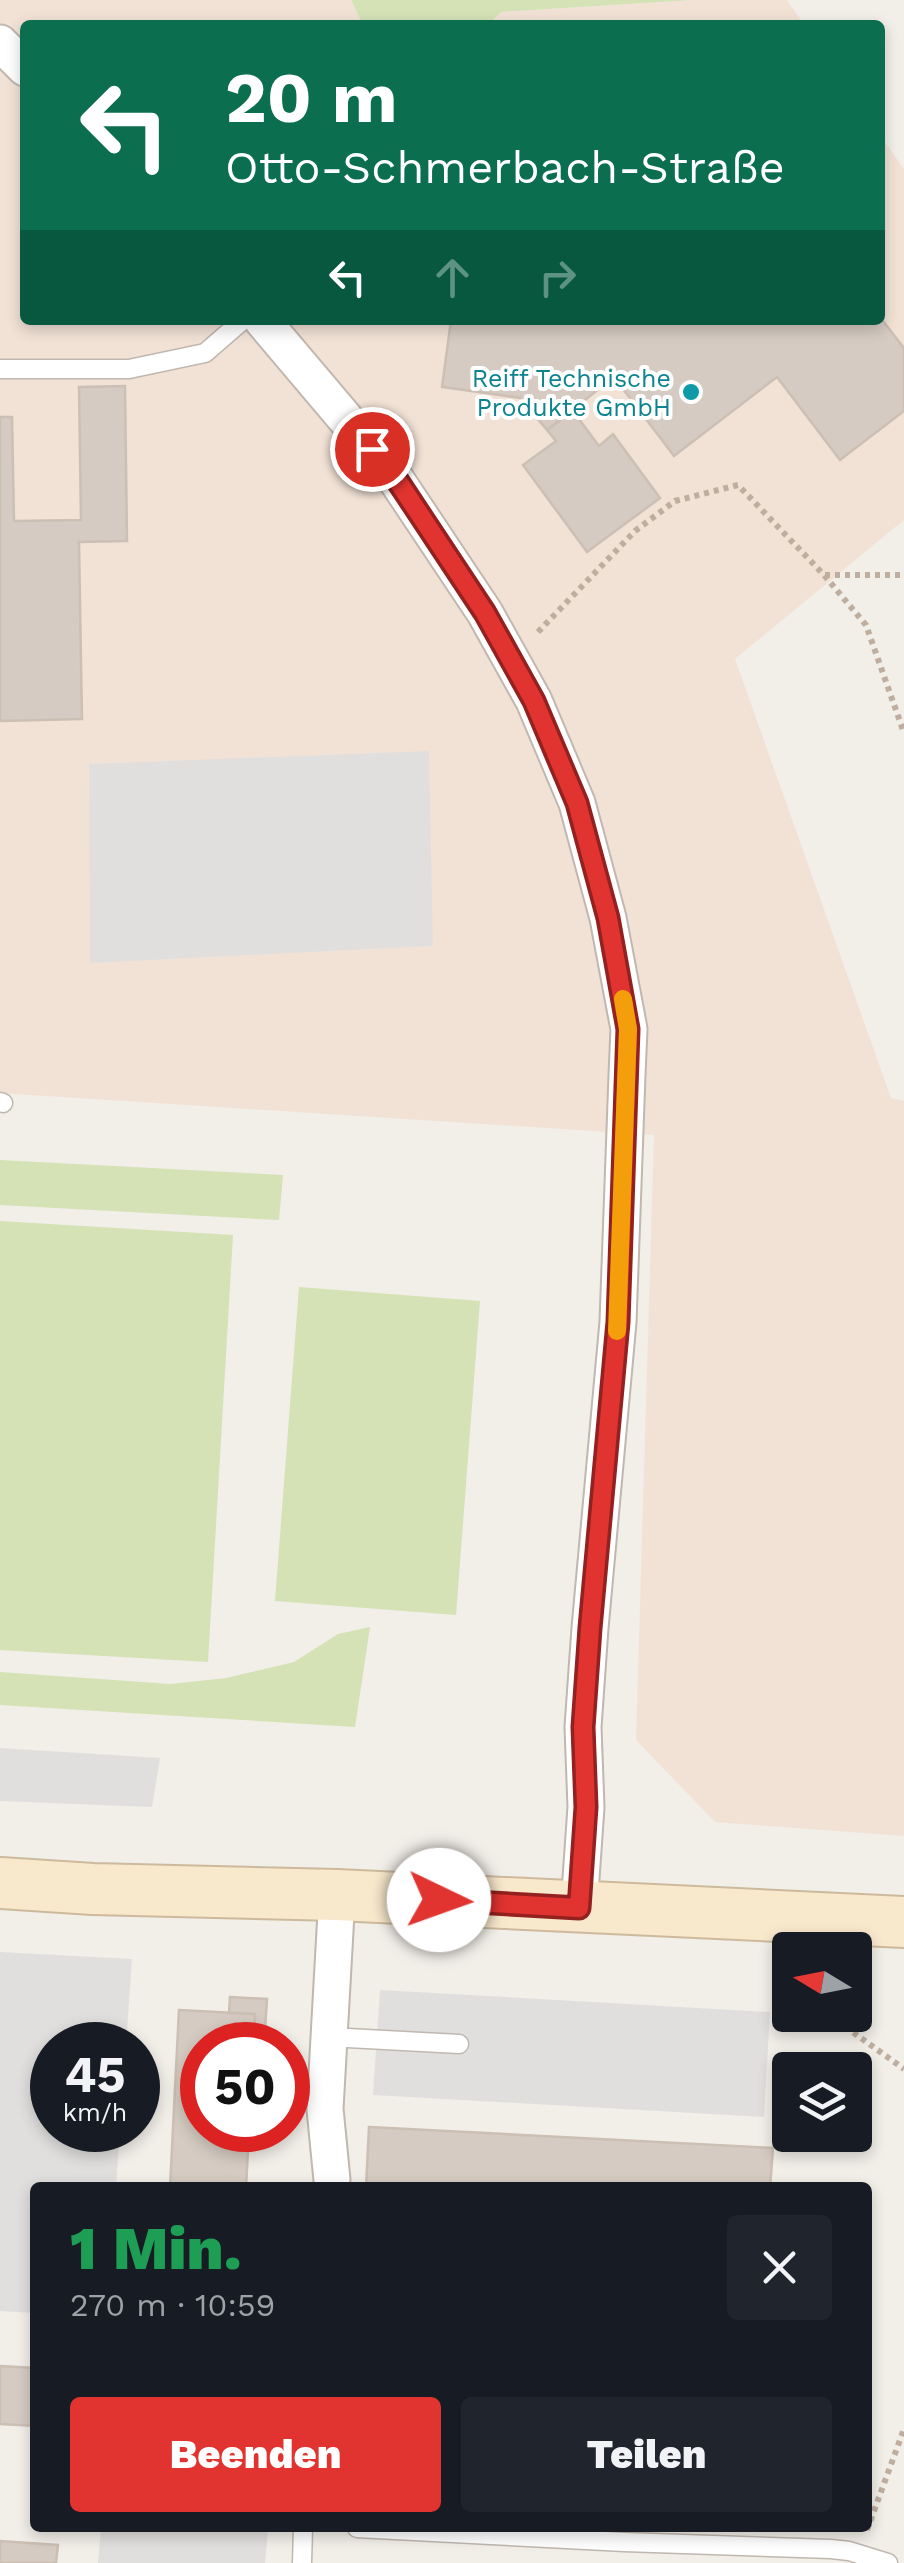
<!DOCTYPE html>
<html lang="de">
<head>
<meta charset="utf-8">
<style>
  body { margin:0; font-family:"Work Sans",sans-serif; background:#20242c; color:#f1f3f6; height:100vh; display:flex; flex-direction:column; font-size:38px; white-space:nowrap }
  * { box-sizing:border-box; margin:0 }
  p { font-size:32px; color:#9ea1a6 }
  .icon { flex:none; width:55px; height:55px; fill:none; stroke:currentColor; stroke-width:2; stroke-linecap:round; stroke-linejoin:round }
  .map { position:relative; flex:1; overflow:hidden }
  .sheet { position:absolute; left:30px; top:2182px; width:842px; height:350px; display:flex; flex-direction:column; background:#171b24; border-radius:10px; box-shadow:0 5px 15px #0003 }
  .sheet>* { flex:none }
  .banner { position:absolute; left:20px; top:20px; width:865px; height:305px; border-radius:10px; box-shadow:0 5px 15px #0003; background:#0b6e4f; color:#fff; overflow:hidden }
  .needle { width:65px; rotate:280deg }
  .controls { position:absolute; left:772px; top:1932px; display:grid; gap:20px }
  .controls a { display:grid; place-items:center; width:100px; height:100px; border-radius:10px; background:#171b24; box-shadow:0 5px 15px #0003; font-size:50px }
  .speed { position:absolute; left:30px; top:2022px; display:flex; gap:20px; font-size:50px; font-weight:700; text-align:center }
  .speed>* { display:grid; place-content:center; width:130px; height:130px; border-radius:50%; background:#171b24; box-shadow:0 5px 15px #0003; line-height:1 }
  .speed small { font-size:25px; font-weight:400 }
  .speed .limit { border:15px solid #d22; background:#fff; color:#111 }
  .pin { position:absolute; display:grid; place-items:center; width:85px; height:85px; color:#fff; margin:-42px; border:5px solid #fff; border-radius:50%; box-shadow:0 2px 10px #0007 }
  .me { position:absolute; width:110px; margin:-55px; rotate:93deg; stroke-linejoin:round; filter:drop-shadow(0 0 8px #0008) }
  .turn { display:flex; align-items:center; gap:35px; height:210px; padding:0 40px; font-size:45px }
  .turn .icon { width:130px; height:130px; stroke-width:2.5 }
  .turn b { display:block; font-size:70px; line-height:85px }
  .lanes { display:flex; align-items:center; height:95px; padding:0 40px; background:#0003; justify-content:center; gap:50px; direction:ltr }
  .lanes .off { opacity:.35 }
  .round { display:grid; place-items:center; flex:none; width:105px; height:105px; border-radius:10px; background:#20242c }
  .head { display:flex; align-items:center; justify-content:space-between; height:170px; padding:0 40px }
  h1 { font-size:60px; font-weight:800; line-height:75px; color:#1e9e55 }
  .action { display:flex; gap:20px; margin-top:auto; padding:20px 40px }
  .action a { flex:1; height:115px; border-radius:10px; background:#e13330; color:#fff; font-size:40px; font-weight:800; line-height:115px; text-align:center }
  .action a+a { background:#20242c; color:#f1f3f6 }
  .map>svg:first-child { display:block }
  .commercial { fill:#f2e2d6 }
  .green { fill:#d4e2b6 }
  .parking { fill:#e1dfdd }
  .building { fill:#d5cbc2; stroke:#ccbfb3; stroke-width:2.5 }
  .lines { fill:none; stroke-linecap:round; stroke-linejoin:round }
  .service-casing { stroke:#c0b7af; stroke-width:21 }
  .minor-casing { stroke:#c0b7af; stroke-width:39 }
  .secondary-casing { stroke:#cdba9d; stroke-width:54 }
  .path { stroke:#bdae9f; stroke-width:6; stroke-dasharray:5 5; stroke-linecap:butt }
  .service { stroke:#fff; stroke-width:18 }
  .minor { stroke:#fff; stroke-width:35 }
  .secondary { stroke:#f8e8cc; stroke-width:50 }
  .route-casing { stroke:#92211f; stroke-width:25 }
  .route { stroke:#e13330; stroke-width:18 }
  .slow { stroke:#f59e0b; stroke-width:18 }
  .culture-dot { fill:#0f9aa8; stroke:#fff; stroke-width:4 }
  .labels { text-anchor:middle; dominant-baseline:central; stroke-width:8; stroke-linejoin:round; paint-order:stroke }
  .culture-label { font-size:25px; fill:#0d838f; stroke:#fff; text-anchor:end }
</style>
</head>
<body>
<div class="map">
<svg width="904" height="2563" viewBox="0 0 904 2563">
  <rect width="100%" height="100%" fill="#f2eee8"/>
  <path class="commercial" d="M0 0H351L363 25H25V320H880V135L904 169V520L735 659 891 1098 904 1101V1836L715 1822 636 1740 654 1135 0 1093Z
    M693 0H787L804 25H488L501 12Z"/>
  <path class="green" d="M351 0H693L501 12 488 25H363Z
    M0 1160 283 1175 279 1220 0 1205Z
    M0 1221 233 1235 208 1662 0 1650Z
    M299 1287 480 1301 456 1615 275 1601Z
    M370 1627 355 1727 0 1705V1672L171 1684 226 1678 294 1662 338 1634Z"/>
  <path class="parking" d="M429 751 433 946 90 963 89 764Z
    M0 1748 160 1758 152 1807 0 1801Z
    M0 1952 132 1959 126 2045H52V2130H120L116 2187 35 2188V2313L0 2311Z
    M380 1990 770 2012 764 2117 373 2095Z
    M101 2528H268L265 2563H98Z"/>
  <path class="building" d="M880 317 904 348V411L840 460 777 377 674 456 614 377 547 430 520 398 442 387 451 320H880Z
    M125 386 127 541 79 542 82 719 0 721V417H12L14 521 81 520 79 387Z
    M573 411 599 446 613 434 660 498 587 552 523 465 556 441 547 430Z
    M230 1997 267 1999 264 2045H254L255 2014 229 2013Z
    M179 2010 255 2014 254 2045H202V2130H249L246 2188H170Z
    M369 2127 773 2148 770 2188H366Z
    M0 2366 35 2368V2426L0 2424Z
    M0 2541 58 2545 56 2563H0Z"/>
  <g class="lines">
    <defs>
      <path id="service" d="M0 369H129L205 353 243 320
        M0 1102 3 1103
        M329 2037 459 2044
        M357 2528 624 2542 831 2549 849 2551 888 2563
        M302 2563 303 2528"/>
      <path id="minor" d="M0 43 25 68
        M262 320 393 475 485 613 534 701 577 803 608 918 629 1029 627 1075 618 1322 590 1628 583 1727 586 1807 579 1907
        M332 2180 325 2109 337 1895"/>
      <path id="secondary" d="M0 1883 93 1889 337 1895 904 1922"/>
    </defs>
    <use href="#service" class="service-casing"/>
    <use href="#minor" class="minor-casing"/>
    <use href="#secondary" class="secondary-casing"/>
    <path class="path" d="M825 575H904
      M538 632 635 531 675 501 738 485 824 575 866 625 904 733
      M829 2015 904 2069
      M867 2530 904 2429"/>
    <use href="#service" class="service"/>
    <use href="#minor" class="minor"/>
    <use href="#secondary" class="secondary"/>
  </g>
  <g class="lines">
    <defs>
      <path id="route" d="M372 449 393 474 485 613 534 701 577 803 608 918 628 1029 618 1322 590 1628 583 1727 586 1807 579 1908 439 1900"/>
    </defs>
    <use href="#route" class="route-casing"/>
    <use href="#route" class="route"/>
    <path class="slow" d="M617 1331 628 1029 623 999"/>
  </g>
  <circle class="culture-dot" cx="691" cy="392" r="10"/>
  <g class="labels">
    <g class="culture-label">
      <text x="671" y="378">Reiff Technische<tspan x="671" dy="29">Produkte GmbH</tspan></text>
    </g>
  </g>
</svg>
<div class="controls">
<a><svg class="needle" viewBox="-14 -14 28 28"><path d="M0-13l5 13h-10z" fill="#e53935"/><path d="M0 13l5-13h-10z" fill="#9ea1a6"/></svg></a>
<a><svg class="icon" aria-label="layers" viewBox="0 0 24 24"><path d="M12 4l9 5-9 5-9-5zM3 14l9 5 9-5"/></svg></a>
</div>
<div class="speed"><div>45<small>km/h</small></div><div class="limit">50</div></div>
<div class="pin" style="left:372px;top:449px;background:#d93025"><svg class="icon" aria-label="arrive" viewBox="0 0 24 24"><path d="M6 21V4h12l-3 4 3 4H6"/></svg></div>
<svg class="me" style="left:439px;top:1900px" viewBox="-20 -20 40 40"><circle r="19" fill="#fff"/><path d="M0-13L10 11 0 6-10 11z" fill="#e13330"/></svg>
<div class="banner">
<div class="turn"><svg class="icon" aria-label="left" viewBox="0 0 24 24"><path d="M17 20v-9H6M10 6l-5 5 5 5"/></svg><div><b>20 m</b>Otto-Schmerbach-Straße</div></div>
<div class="lanes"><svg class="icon" aria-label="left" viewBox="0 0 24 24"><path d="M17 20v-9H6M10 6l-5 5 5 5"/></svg><svg class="icon off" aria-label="ahead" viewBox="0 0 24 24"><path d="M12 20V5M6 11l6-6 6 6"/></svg><svg class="icon off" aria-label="right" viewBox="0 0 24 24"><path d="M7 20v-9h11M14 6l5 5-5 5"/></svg></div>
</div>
<section class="sheet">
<div class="head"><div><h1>1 Min.</h1><p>270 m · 10:59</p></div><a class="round"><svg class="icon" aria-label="close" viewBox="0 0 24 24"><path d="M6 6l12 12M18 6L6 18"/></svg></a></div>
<div class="action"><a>Beenden</a><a>Teilen</a></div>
</section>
</div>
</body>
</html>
